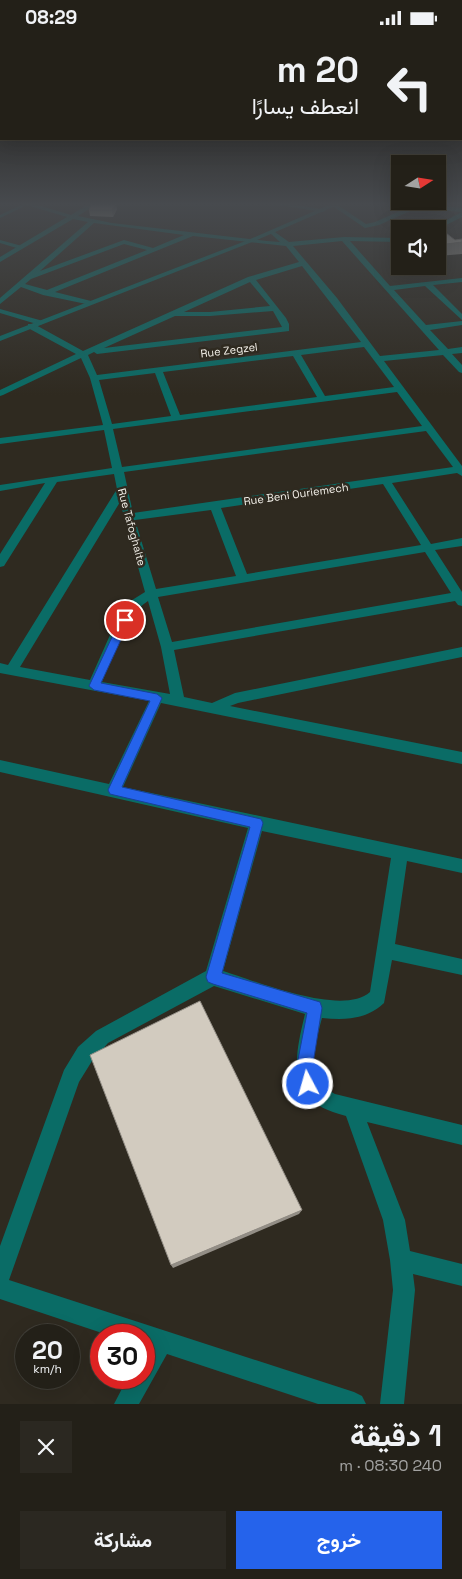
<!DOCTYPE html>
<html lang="ar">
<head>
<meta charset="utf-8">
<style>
  body { margin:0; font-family:"Space Grotesk",Vazirmatn,sans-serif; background:#2b2821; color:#f1f3f6; direction:rtl; height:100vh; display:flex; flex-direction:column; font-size:19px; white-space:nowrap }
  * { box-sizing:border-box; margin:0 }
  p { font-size:16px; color:#a3a3a2 }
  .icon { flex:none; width:28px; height:28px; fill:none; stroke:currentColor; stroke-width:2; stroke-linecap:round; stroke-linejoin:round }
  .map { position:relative; height:1369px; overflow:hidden; direction:ltr }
  .panel { display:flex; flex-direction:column; background:#232018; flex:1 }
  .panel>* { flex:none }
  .banner { position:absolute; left:0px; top:0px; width:462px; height:105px; box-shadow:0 5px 20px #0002,0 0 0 1px #403e37; direction:rtl; background:#232018; color:#f1f3f6; overflow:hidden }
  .needle { width:32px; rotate:78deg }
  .tools { position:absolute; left:391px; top:120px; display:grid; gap:10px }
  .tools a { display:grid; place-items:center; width:55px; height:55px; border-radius:0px; background:#232018; box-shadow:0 5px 20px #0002,0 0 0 1px #403e37; font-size:25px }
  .speed { position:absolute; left:15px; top:1289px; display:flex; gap:10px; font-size:25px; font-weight:700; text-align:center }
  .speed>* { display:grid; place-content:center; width:65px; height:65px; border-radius:50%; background:#232018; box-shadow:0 5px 20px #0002,0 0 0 1px #403e37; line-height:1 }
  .speed small { font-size:12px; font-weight:400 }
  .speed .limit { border:8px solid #d22; background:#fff; color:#111 }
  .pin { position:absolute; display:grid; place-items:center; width:42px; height:42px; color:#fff; margin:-21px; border:2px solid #fff; border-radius:50%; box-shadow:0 1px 5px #0007 }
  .me { position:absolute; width:55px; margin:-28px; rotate:354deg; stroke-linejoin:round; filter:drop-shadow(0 0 4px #0008) }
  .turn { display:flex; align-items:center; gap:18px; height:105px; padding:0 20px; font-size:22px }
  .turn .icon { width:65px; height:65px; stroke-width:2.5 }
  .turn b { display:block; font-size:35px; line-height:42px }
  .round { display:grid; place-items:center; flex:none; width:52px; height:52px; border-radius:0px; background:#2b2821 }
  .headline { display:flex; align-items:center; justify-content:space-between; height:85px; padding:0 20px }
  h1 { font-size:30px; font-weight:700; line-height:38px }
  .primary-button { display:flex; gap:10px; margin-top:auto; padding:10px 20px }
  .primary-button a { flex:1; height:58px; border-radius:0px; background:#2563eb; color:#fff; font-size:20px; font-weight:700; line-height:58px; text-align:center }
  .primary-button a+a { background:#2b2821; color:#f1f3f6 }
  .status { display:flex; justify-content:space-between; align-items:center; height:35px; padding:0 25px; background:#232018; direction:ltr }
  .status svg { height:14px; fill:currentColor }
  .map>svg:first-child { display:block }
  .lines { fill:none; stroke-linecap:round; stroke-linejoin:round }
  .service { fill:#0a6c66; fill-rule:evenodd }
  .minor { fill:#0a6c66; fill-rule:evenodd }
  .tertiary { fill:#0a6c66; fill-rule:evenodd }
  .wall { fill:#b5afa4 }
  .shaded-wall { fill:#938e86 }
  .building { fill:#d2cbbf; stroke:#938e86 }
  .route { fill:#2563eb; stroke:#184099 }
  .labels { text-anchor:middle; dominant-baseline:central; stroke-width:5; stroke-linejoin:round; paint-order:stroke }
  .far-street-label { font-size:11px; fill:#f5f2eb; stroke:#2f2a20 }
</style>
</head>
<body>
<div class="status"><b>08:29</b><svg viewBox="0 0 49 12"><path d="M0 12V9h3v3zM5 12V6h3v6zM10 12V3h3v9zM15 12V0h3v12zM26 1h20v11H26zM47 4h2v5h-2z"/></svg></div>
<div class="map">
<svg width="462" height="1369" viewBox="0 0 462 1369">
  <rect width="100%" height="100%" fill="#2f2a20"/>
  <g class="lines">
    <path class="service" d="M25 168 29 169 0 183V180Z
      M0 205 22 211 23 212 20 214 0 208Z"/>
    <path class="minor" d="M20 168H31L71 180 90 168H98L78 181 112 188 267 206 280 207 270 198 269 197 272 195 289 207 344 202 400 203V207L350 206 390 251 462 243V247L433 250 462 279V285L425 251 394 255 426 290 462 286V290L430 295 448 314 462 312V318L452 319 462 330V338L459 337 443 320 384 326 462 431V441L457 438 392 448 431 509 462 503V511L435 515 462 557V571L458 570 455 566 174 615 184 662 212 668 235 658 462 612V622L238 668 230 671 462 717V729L161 668 123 752 462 824V838L407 826 395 909 462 924V940L392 925 384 968C366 985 345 985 322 983 318 998 309 1028 317 1043 320 1050 328 1055 335 1059L462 1090V1110L367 1087 405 1185 410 1216 462 1229V1251L413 1239 415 1255 404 1369H380L393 1255 390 1225 383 1185 346 1081C286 1067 293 1028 305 979L214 951 108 1008 92 1026 79 1047 9 1245 354 1357 362 1361 366 1369H318L167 1319 139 1369H114L128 1342H144V1316L146 1312 144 1311V1300H108L0 1264V1211L64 1035 78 1012 96 996 206 936 248 793 0 737V725L109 749 149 666 0 638V628L8 630 117 454 114 439 57 447 4 531 0 532V519L45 448 0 456V450L112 433 104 395 0 409V403L103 390 90 343 81 323 3 360 0 361V355L76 319 28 293V289H34L83 316 248 242 299 227 286 211 193 201 55 257 91 266V270L43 260 21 252 0 269V263L88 187 73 184 0 227V222L67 182ZM94 188 184 200 153 213 124 205 40 236ZM342 206 439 315 380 321 337 263 293 211ZM124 209 147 215 47 255 25 249 31 244ZM302 231 361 307 97 340 88 320 94 317 97 319 289 296V289L286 283 256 245ZM250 247 270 271 210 277H184ZM273 276 282 292 104 313 175 281H210ZM364 312 394 352 325 361 301 320ZM293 321 317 362 180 380 163 337ZM155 338 171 381 112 389 99 345ZM397 357 422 391 122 432 113 394ZM426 396 453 432 133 478 124 437ZM383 449 421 510 247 539 221 473ZM120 467 145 557 129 567 110 600 90 645 20 632ZM211 475 236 541 156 554 135 485ZM425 517 451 558 172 607 158 562ZM148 566 161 612 170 659 102 647C113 621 123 582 148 566ZM262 796 391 823 370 957C342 982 256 946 223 936Z
      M266 168H287L326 175 323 177Z
      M418 168 462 173V177L417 173 379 190 365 193 331 170 336 169 366 189 375 187Z
      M462 177V182L438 194H429Z
      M0 274 43 286 44 288 40 290 0 278Z"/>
    <path class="tertiary" d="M333 168H342L252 207 0 306V301L248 205Z"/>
  </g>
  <path class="wall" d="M116 168 117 174 113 182 90 181 89 175Z"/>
  <path class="shaded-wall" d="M116 168 117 174 113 182 112 175Z
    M462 207V219L438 221V210Z
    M302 1175 299 1179 173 1233 171 1230Z"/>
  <path class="building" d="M92 168H116L112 175H89Z
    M438 197 446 198 455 205 462 204V207L438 210Z
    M200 966 302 1175 171 1230 90 1020Z"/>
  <linearGradient id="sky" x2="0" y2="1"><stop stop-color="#1a1712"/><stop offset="0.47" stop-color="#474a4e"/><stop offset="1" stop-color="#474a4e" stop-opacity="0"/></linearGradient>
  <rect width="462" height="360" fill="url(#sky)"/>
  <path class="route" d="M125 582 130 585 101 648 157 659 162 663 122 752 261 784 263 788 222 938 320 967 322 973 312 1035 316 1049 314 1054 308 1056 303 1054 296 1035 307 978 213 949 208 947 206 942 250 792 114 760 110 759 108 755 150 666 94 655 89 651 120 585Z"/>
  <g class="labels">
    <g class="far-street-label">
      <text transform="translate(229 315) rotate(-7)">Rue Zegzel</text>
      <text transform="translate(296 459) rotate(-8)">Rue Beni Ouriemech</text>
      <text transform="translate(132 492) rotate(75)">Rue Tafoghalte</text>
    </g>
  </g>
</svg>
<div class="tools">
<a><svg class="needle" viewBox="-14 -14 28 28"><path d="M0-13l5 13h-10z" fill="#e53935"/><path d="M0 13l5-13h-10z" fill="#a3a3a2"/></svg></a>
<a><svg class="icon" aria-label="sound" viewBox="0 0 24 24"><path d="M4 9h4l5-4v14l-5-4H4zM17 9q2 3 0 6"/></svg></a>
</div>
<div class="speed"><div>20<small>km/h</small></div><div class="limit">30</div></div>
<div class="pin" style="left:125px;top:585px;background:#d93025"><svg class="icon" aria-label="arrive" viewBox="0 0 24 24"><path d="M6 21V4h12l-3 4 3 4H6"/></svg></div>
<svg class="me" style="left:308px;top:1049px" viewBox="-20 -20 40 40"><circle r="17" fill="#2563eb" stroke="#fff" stroke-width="3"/><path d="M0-11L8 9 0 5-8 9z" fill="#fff"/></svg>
<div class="banner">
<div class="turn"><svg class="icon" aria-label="left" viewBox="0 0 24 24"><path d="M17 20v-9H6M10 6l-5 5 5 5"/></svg><div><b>20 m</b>انعطف يسارًا</div></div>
</div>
</div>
<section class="panel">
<div class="headline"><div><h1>1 دقيقة</h1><p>240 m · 08:30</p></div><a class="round"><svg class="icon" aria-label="close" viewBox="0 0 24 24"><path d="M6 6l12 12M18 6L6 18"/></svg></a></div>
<div class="primary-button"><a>خروج</a><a>مشاركة</a></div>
</section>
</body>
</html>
